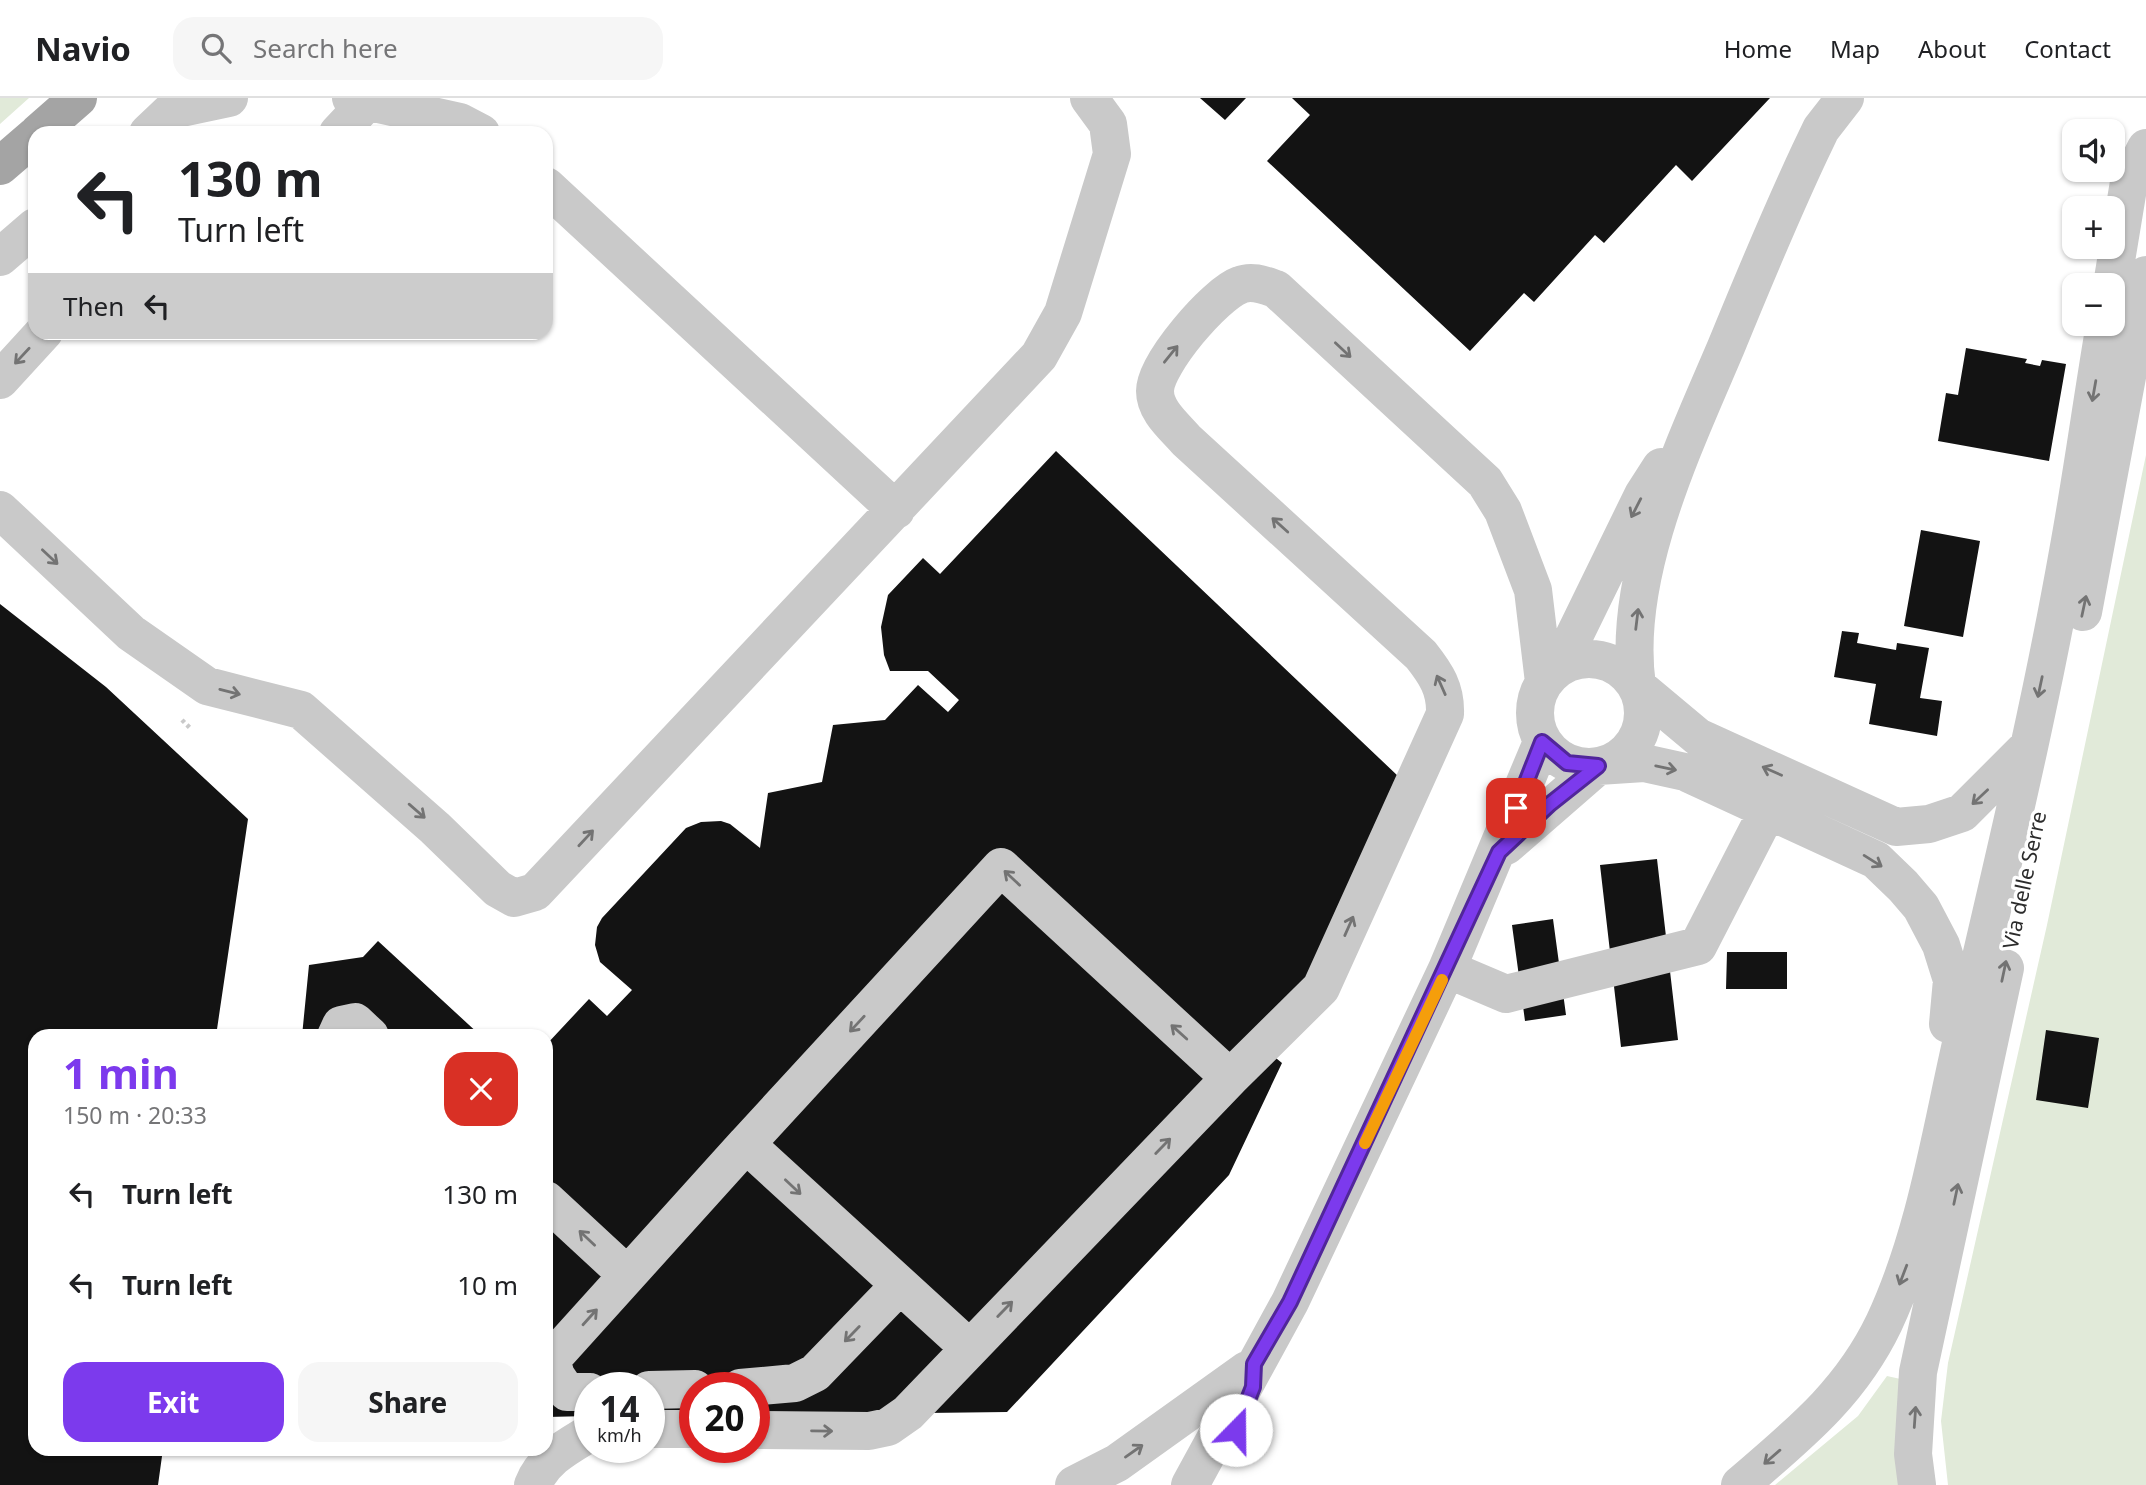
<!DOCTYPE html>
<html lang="en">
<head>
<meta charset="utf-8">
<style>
  body { margin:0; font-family:"Noto Sans",sans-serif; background:#f6f6f6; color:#202124; height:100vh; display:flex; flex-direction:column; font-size:26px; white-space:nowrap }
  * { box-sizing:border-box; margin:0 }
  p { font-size:23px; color:#757577 }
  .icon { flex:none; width:38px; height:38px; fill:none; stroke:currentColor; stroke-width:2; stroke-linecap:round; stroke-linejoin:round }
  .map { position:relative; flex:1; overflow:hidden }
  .panel { position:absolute; left:28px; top:931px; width:525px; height:427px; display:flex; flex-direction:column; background:#fff; border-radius:21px; box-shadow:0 2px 5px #0004 }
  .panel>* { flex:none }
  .top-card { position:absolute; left:28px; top:28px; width:525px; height:214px; border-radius:21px; box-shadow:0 2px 5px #0004; background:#fff; color:#202124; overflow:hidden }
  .buttons { position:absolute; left:2062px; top:21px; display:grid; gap:14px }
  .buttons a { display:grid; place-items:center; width:63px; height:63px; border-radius:14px; background:#fff; box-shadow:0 2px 5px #0004; font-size:35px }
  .speed { position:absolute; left:574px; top:1274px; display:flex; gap:14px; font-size:35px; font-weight:700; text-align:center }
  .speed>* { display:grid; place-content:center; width:91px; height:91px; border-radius:50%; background:#fff; box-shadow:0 2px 5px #0004; line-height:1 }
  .speed small { font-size:18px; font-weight:400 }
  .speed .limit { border:10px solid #d22; background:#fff; color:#111 }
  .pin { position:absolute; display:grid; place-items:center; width:60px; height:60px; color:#fff; margin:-30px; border-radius:14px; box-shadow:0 4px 10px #0006 }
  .me { position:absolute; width:77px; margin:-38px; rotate:22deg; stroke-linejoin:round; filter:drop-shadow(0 0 5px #0008) }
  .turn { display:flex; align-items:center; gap:24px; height:147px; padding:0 35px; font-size:32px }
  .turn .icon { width:91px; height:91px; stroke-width:2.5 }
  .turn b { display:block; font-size:49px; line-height:60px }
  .then { display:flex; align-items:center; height:66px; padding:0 35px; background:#0003; gap:14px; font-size:26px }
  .round { display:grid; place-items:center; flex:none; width:74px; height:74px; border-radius:21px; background:#f6f6f6 }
  .head { display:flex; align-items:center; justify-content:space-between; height:119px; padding:0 35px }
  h1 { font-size:42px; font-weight:700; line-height:52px; color:#7c3aed }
  .primary-button { display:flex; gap:14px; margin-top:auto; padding:14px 35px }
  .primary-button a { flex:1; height:80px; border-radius:21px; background:#7c3aed; color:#fff; font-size:28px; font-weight:700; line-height:80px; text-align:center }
  .primary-button a+a { background:#f6f6f6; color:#202124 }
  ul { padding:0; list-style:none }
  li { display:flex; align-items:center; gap:21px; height:91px; padding:0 35px }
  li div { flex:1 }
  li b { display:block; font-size:26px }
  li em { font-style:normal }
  header { display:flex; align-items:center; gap:42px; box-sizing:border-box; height:98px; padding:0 35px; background:#fff; border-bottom:2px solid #e0e0e0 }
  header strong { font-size:33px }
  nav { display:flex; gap:38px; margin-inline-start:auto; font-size:24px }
  .search { width:490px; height:63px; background:#f6f6f6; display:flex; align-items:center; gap:18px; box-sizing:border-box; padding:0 24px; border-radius:21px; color:#757577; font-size:26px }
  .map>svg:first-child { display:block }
  .green { fill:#e1ead9 }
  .building { fill:#131313 }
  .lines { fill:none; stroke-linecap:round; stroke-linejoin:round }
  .path { stroke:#c9c9c9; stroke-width:4.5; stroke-dasharray:3.5 3.5; stroke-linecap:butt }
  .minor { stroke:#c9c9c9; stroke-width:38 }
  .major { stroke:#a4a4a4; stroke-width:38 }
  .oneway { stroke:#737373 }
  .route-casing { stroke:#51269a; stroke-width:18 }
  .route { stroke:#7c3aed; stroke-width:12 }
  .slow { stroke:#f59e0b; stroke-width:12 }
  .labels { text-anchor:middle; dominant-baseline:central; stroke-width:7; stroke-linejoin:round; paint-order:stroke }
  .street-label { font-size:21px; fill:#2c2c2c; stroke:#fff }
</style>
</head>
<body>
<header>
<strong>Navio</strong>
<div class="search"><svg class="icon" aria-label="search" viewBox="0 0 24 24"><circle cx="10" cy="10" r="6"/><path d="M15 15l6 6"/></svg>Search here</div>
<nav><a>Home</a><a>Map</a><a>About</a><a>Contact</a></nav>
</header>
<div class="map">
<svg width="2146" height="1387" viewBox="0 0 2146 1387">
  <rect width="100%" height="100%" fill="#fff"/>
  <path class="green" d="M0 0H29L0 26Z
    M2146 357V1387H1948L1941 1323 1948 1265 2047 827Z
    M1887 1278 1905 1282 1906 1387H1775L1858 1318Z"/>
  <path class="building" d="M1200 0H1246L1225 22Z
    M1292 0H1770L1692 83 1676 67 1604 145 1595 137 1534 204 1524 195 1470 253 1267 63 1310 17Z
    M1966 250 2027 261 2025 265 2040 268 2042 262 2066 266 2049 363 1938 343 1946 295 1958 297Z
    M1056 353 1399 679 1271 956 1282 965 1229 1077 1007 1314 754 1317V1290H695V1317L649 1318V1290H590V1318L546 1319V947L589 901 607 918 632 892 600 864 595 847 597 829 602 820 686 730 701 724 721 723 730 726 760 750 768 695 822 684 833 627 885 622 918 587 948 614 959 602 928 573H890L884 557 881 529 888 497 923 460 940 476Z
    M1921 432 1980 443 1963 539 1904 528Z
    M0 506 106 589 248 721 216 938H35V1351H163L158 1387H0Z
    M1842 533 1859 535 1857 545 1896 552 1897 545 1929 550 1920 600 1942 603 1937 638 1869 626 1876 586 1834 579Z
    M1657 761 1678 942 1621 949 1600 767Z
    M1553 821 1566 917 1525 923 1512 827Z
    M378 843 481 938H302L309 867 363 859Z
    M1727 854H1787V891H1726Z
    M2046 932 2099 940 2088 1010 2036 1002Z"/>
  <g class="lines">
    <path class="path" d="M182 622 191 631"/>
    <path class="minor" d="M351 0 460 24 481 35
      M1845 0 1821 31 1810 54C1780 118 1753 183 1726 249 1684 348 1621 478 1637 588L1698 639 1896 729 1929 726 1962 715 2027 650
      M177 11 229 0
      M148 35 185 0
      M338 35 368 3
      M546 88 896 412
      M0 159 35 129
      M2112 187 2129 84 2146 50
      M0 282 44 234
      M0 412 131 535 207 588 301 612 435 730 498 791 514 800 535 794 1039 258 1063 215 1112 56 1108 26 1089 0
      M2083 514 2146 177
      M1535 615a54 54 0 1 1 108 0a54 54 0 1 1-108 0Z
      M1559 569 1643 397 1661 369
      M1506 748 1598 668 1644 665 1685 674 1876 762 1903 788 1921 809 1941 847 1952 882 1948 926
      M1447 871 1506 896 1698 848 1768 712
      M336 938 341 927 355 924 370 938
      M546 1102 627 1177
      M968 1249 746 1046 1001 769 1230 980
      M740 1290 795 1285 815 1275 900 1187
      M649 1292 695 1291
      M590 1294H567L556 1278 551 1262 746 1046
      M649 1331H695
      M754 1332 869 1333 888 1329 908 1315 1230 980 1321 890 1445 616C1446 591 1436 576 1421 557L1186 342C1174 328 1155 313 1155 293 1155 266 1215 196 1240 187 1252 182 1264 187 1276 191L1485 384 1503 413 1533 492 1544 584
      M533 1387C543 1361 567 1349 590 1335
      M1074 1387 1117 1365 1247 1272
      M1190 1387 1290 1204 1447 871 1542 644
      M1740 1387C1798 1337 1850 1296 1884 1225 1928 1131 1942 1024 1966 924 2002 768 2040 612 2068 454 2082 378 2092 302 2105 226
      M1917 1387 1913 1356 1918 1274 2005 870"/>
    <path class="major" d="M38 35 78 0
      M0 68 35 38"/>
  </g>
  <defs><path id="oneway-shaft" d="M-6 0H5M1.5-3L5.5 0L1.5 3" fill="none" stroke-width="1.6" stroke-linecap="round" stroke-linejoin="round" transform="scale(1.75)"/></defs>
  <g class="oneway">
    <use href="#oneway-shaft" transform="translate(1343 252) rotate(43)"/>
    <use href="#oneway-shaft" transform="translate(1171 256) rotate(-51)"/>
    <use href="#oneway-shaft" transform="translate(22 258) rotate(133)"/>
    <use href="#oneway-shaft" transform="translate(2094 293) rotate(100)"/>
    <use href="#oneway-shaft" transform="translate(1636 410) rotate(117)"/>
    <use href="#oneway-shaft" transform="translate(1280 427) rotate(-138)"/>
    <use href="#oneway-shaft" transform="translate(50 459) rotate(43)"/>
    <use href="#oneway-shaft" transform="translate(2084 508) rotate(-78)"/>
    <use href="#oneway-shaft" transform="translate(1637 521) rotate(-83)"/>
    <use href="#oneway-shaft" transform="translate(1441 587) rotate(-114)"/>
    <use href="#oneway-shaft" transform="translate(2040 589) rotate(102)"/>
    <use href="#oneway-shaft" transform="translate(230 594) rotate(14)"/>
    <use href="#oneway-shaft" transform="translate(1666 670) rotate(12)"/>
    <use href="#oneway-shaft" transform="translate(1772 673) rotate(-156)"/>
    <use href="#oneway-shaft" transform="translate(1980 699) rotate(137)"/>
    <use href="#oneway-shaft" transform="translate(417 713) rotate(41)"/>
    <use href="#oneway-shaft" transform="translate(586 740) rotate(-47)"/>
    <use href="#oneway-shaft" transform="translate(1873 763) rotate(32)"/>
    <use href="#oneway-shaft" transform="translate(1012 780) rotate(-137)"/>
    <use href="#oneway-shaft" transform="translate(1349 828) rotate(-66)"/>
    <use href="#oneway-shaft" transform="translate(2004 873) rotate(-78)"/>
    <use href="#oneway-shaft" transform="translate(857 926) rotate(133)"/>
    <use href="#oneway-shaft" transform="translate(1179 934) rotate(-138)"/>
    <use href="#oneway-shaft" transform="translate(1163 1048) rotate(-46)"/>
    <use href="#oneway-shaft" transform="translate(793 1089) rotate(43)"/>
    <use href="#oneway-shaft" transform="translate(1956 1096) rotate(-78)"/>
    <use href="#oneway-shaft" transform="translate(587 1140) rotate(-137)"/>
    <use href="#oneway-shaft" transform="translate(1903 1177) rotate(111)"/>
    <use href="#oneway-shaft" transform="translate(1005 1211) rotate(-46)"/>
    <use href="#oneway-shaft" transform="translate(590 1219) rotate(-48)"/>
    <use href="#oneway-shaft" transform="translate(852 1236) rotate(134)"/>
    <use href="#oneway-shaft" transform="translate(1915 1319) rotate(-86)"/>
    <use href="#oneway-shaft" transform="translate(822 1333) rotate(1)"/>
    <use href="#oneway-shaft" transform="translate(1134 1353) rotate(-35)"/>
    <use href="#oneway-shaft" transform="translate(1772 1359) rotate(139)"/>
  </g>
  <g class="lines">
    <defs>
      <path id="route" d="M1236 1332 1253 1289 1254 1266 1290 1204 1499 754 1550 706 1598 668 1567 665 1542 644 1516 710"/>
    </defs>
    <use href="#route" class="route-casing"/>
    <use href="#route" class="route"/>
    <path class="slow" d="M1365 1045 1442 882"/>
  </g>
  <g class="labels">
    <g class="street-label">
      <text transform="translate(2024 782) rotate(-78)">Via delle Serre</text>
    </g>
  </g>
</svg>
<div class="buttons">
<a><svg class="icon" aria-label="sound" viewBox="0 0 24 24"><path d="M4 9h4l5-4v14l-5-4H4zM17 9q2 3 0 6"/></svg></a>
<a>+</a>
<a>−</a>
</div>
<div class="speed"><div>14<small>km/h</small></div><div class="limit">20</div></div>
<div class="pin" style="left:1516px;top:710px;background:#d93025"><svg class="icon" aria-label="arrive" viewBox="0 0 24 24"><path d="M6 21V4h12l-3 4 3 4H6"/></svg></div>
<svg class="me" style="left:1236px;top:1332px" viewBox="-20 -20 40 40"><circle r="19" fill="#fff"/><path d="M0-13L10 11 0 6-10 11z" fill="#7c3aed"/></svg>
<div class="top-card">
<div class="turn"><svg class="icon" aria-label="left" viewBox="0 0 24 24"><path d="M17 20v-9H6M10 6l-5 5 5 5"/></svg><div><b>130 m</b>Turn left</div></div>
<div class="then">Then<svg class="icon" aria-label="left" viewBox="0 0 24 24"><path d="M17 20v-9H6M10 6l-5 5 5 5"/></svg></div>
</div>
<section class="panel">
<div class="head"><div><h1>1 min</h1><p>150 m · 20:33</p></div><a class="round" style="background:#d93025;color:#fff"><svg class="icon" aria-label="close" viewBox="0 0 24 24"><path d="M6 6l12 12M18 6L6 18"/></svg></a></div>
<ul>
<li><svg class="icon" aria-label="left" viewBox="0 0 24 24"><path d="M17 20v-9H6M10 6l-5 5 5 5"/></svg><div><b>Turn left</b></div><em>130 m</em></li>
<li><svg class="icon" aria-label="left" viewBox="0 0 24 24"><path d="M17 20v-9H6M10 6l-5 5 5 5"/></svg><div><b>Turn left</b></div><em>10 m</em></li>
</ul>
<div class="primary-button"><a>Exit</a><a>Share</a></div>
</section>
</div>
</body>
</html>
